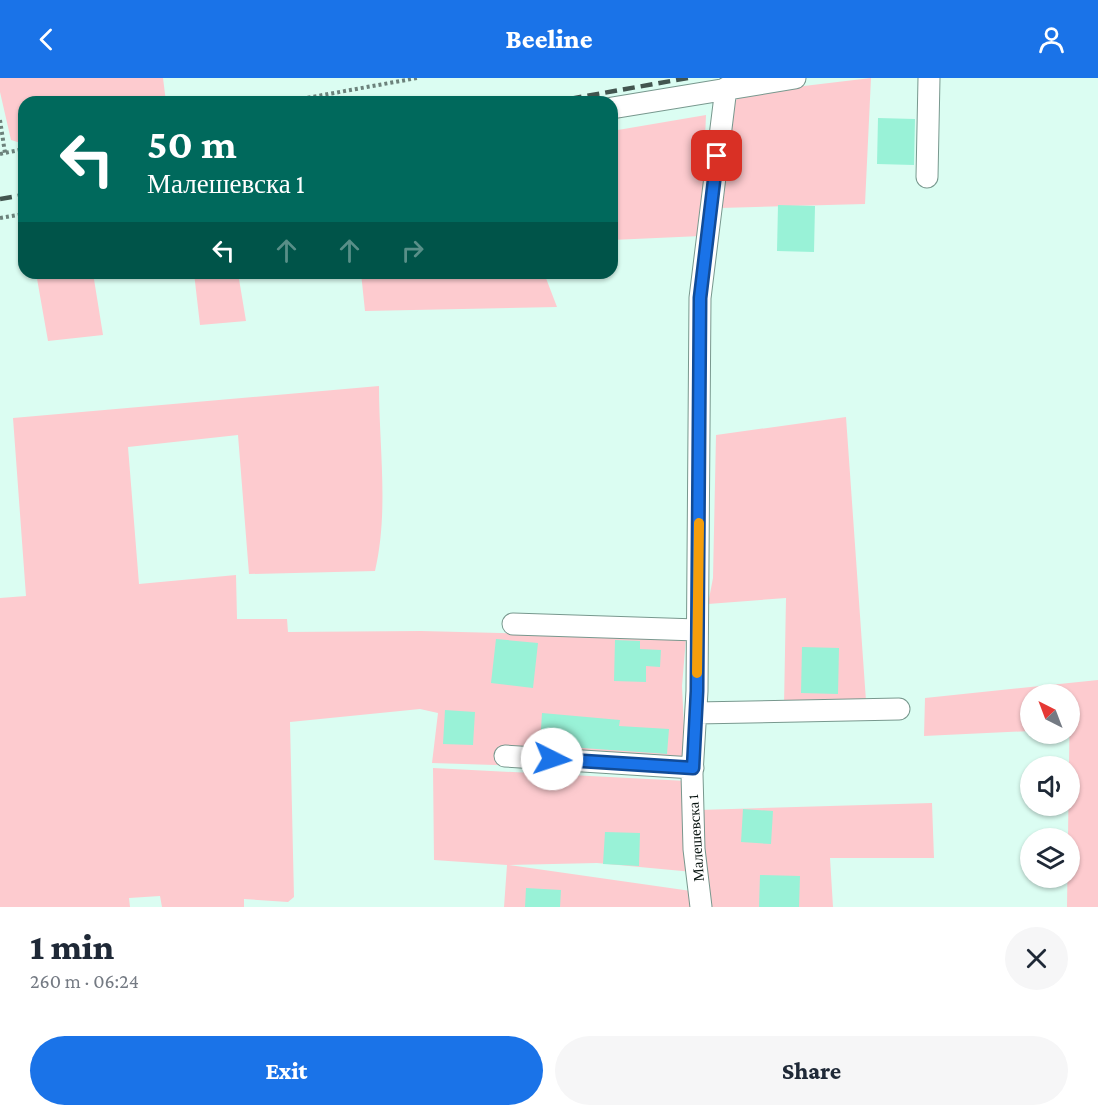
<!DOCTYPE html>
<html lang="en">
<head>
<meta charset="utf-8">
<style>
  body { margin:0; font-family:"Crimson Pro",serif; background:#f6f6f7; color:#1f2937; height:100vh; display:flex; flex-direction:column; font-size:22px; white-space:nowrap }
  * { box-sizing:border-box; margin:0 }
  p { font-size:20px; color:#747a83 }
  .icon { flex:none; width:33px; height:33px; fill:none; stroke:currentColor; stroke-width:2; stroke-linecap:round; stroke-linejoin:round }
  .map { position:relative; height:829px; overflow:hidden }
  .panel { display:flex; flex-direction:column; background:#fff; flex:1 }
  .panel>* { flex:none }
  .guide { position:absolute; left:18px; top:18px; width:600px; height:183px; border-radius:18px; box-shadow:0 2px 4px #0004; background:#00695c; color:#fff; overflow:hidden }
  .needle { width:39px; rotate:318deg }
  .fabs { position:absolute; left:1020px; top:606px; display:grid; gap:12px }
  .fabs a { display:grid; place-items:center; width:60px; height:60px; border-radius:50%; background:#fff; box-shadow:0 2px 4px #0004; font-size:30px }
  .pin { position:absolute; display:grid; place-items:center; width:51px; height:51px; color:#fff; margin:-26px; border-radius:12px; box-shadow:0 3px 9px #0006 }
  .me { position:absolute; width:66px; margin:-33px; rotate:94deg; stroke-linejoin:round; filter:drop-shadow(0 0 4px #0008) }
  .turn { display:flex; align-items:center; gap:21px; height:126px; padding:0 30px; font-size:27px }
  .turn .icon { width:78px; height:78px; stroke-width:2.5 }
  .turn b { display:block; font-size:42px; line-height:51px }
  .lanes { display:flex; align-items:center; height:57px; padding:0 30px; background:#0003; justify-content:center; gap:30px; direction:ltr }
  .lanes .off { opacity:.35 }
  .round { display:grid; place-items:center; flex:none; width:63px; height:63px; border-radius:32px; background:#f6f6f7 }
  .overview { display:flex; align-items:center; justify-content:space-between; height:102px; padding:0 30px }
  h1 { font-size:36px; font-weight:800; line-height:45px }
  .action { display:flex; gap:12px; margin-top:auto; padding:12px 30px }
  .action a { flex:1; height:69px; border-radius:36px; background:#1a73e8; color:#fff; font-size:24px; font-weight:800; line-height:69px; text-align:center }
  .action a+a { background:#f6f6f7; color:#1f2937 }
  header { display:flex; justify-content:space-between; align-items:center; height:78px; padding:0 30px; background:#1a73e8; color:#fff; font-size:27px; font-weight:800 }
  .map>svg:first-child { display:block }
  .green { fill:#fdcbcf }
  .building { fill:#99f2d7 }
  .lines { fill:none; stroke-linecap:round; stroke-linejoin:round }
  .minor-casing { stroke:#78988e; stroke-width:23 }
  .path { stroke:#6c827b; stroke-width:4; stroke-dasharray:3 3; stroke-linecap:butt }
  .minor { stroke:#fff; stroke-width:21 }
  .rail { stroke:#43554f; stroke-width:4.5; stroke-dasharray:12 6; stroke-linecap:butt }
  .route-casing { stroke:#114b97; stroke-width:15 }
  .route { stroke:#1a73e8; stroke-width:10 }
  .slow { stroke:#f59e0b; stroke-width:10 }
  .labels { text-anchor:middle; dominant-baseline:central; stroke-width:4.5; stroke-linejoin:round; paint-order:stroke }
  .street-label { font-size:15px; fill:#07130f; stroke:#fff }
</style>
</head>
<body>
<header><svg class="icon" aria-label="back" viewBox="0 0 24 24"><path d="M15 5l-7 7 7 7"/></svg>Beeline<svg class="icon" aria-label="person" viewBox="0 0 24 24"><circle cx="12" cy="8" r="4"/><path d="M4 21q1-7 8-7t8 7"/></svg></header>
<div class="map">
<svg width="1098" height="829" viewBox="0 0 1098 829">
  <rect width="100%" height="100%" fill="#dbfdf2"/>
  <path class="green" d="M0 0H163L166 24H24V66L11 62 0 14Z
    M871 0 865 126 720 130 733 24 746 15Z
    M706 37 701 158 612 162V53Z
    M36 195H93L103 257 48 263Z
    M194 195H238L246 243 200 247Z
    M361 195H544L557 229 365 233Z
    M379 308C379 369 389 433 375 493L249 496 238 357 128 369 139 506 236 497 237 541H287L288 554 421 553 686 560 682 608 686 693 432 685 438 635 420 631 290 644 294 819 288 824 244 821V829H162L160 818 129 820 130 829H0V520L26 518 13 340Z
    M846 339 866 623 784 627 786 520 708 526 713 500 716 357Z
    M1098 602V829H1067L1070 616H1030V653L924 658 925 620Z
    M433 690 687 703 693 794 597 785 509 787 698 814V829H504L507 787 434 782Z
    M932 725 934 780H830L833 829H711L699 732Z"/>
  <path class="building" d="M878 40 915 41 914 87 877 86Z
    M778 127 815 128 814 174 777 173Z
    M496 561 538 565 533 610 491 605Z
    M615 562 640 563V571L661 572 660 589 646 588V604L614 603Z
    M802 569 839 570 838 616 801 615Z
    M445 632 475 634 473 667 443 666Z
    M542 635 620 642 619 648 669 651 667 676 540 667Z
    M743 731 773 733 771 766 741 764Z
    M605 754 640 755 639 788 603 786Z
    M760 797 800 798 799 829H759Z
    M526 810 561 812 560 829H525Z"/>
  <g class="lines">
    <defs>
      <path id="minor" d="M612 30 795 0
        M927 99 929 0
        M513 546 697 552
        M696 635 899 631
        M505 678 693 690
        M701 829 694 771 692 696 697 613 700 220 726 10"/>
    </defs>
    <use href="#minor" class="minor-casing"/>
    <path class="path" d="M284 24 417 0
      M0 42 5 75
      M0 76 24 71
      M0 140 24 136"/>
    <use href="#minor" class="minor"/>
    <path class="rail" d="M552 24 688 0
      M0 121 24 117"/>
  </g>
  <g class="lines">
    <defs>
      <path id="route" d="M552 681 693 690 697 613 700 220 717 78"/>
    </defs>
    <use href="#route" class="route-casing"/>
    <use href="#route" class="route"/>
    <path class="slow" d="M697 595 699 445"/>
  </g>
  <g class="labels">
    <g class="street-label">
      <text transform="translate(696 760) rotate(-94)">Малешевска 1</text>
    </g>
  </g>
</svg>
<div class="fabs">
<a><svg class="needle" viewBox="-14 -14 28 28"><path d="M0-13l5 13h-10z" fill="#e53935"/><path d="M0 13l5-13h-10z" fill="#747a83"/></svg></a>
<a><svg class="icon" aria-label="sound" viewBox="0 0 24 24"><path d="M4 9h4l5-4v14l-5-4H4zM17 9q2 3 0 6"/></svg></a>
<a><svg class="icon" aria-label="layers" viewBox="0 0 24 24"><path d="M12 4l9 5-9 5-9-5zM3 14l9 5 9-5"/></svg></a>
</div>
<div class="pin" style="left:717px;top:78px;background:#d93025"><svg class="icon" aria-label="arrive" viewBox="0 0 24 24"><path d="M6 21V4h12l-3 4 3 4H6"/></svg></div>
<svg class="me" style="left:552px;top:681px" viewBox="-20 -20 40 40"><circle r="19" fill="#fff"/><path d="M0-13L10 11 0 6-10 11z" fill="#1a73e8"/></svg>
<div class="guide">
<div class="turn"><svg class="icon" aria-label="left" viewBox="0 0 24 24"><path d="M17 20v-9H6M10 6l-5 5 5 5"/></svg><div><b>50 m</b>Малешевска 1</div></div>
<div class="lanes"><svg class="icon" aria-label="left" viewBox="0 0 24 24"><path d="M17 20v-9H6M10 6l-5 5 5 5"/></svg><svg class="icon off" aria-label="ahead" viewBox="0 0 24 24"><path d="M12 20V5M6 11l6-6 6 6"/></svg><svg class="icon off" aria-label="ahead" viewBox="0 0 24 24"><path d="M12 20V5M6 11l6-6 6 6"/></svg><svg class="icon off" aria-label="right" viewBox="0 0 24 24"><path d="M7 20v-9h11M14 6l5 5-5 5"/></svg></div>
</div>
</div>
<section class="panel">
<div class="overview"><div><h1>1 min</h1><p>260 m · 06:24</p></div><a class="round"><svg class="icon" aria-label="close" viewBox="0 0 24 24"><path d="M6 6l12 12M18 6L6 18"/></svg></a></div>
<div class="action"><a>Exit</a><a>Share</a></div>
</section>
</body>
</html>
